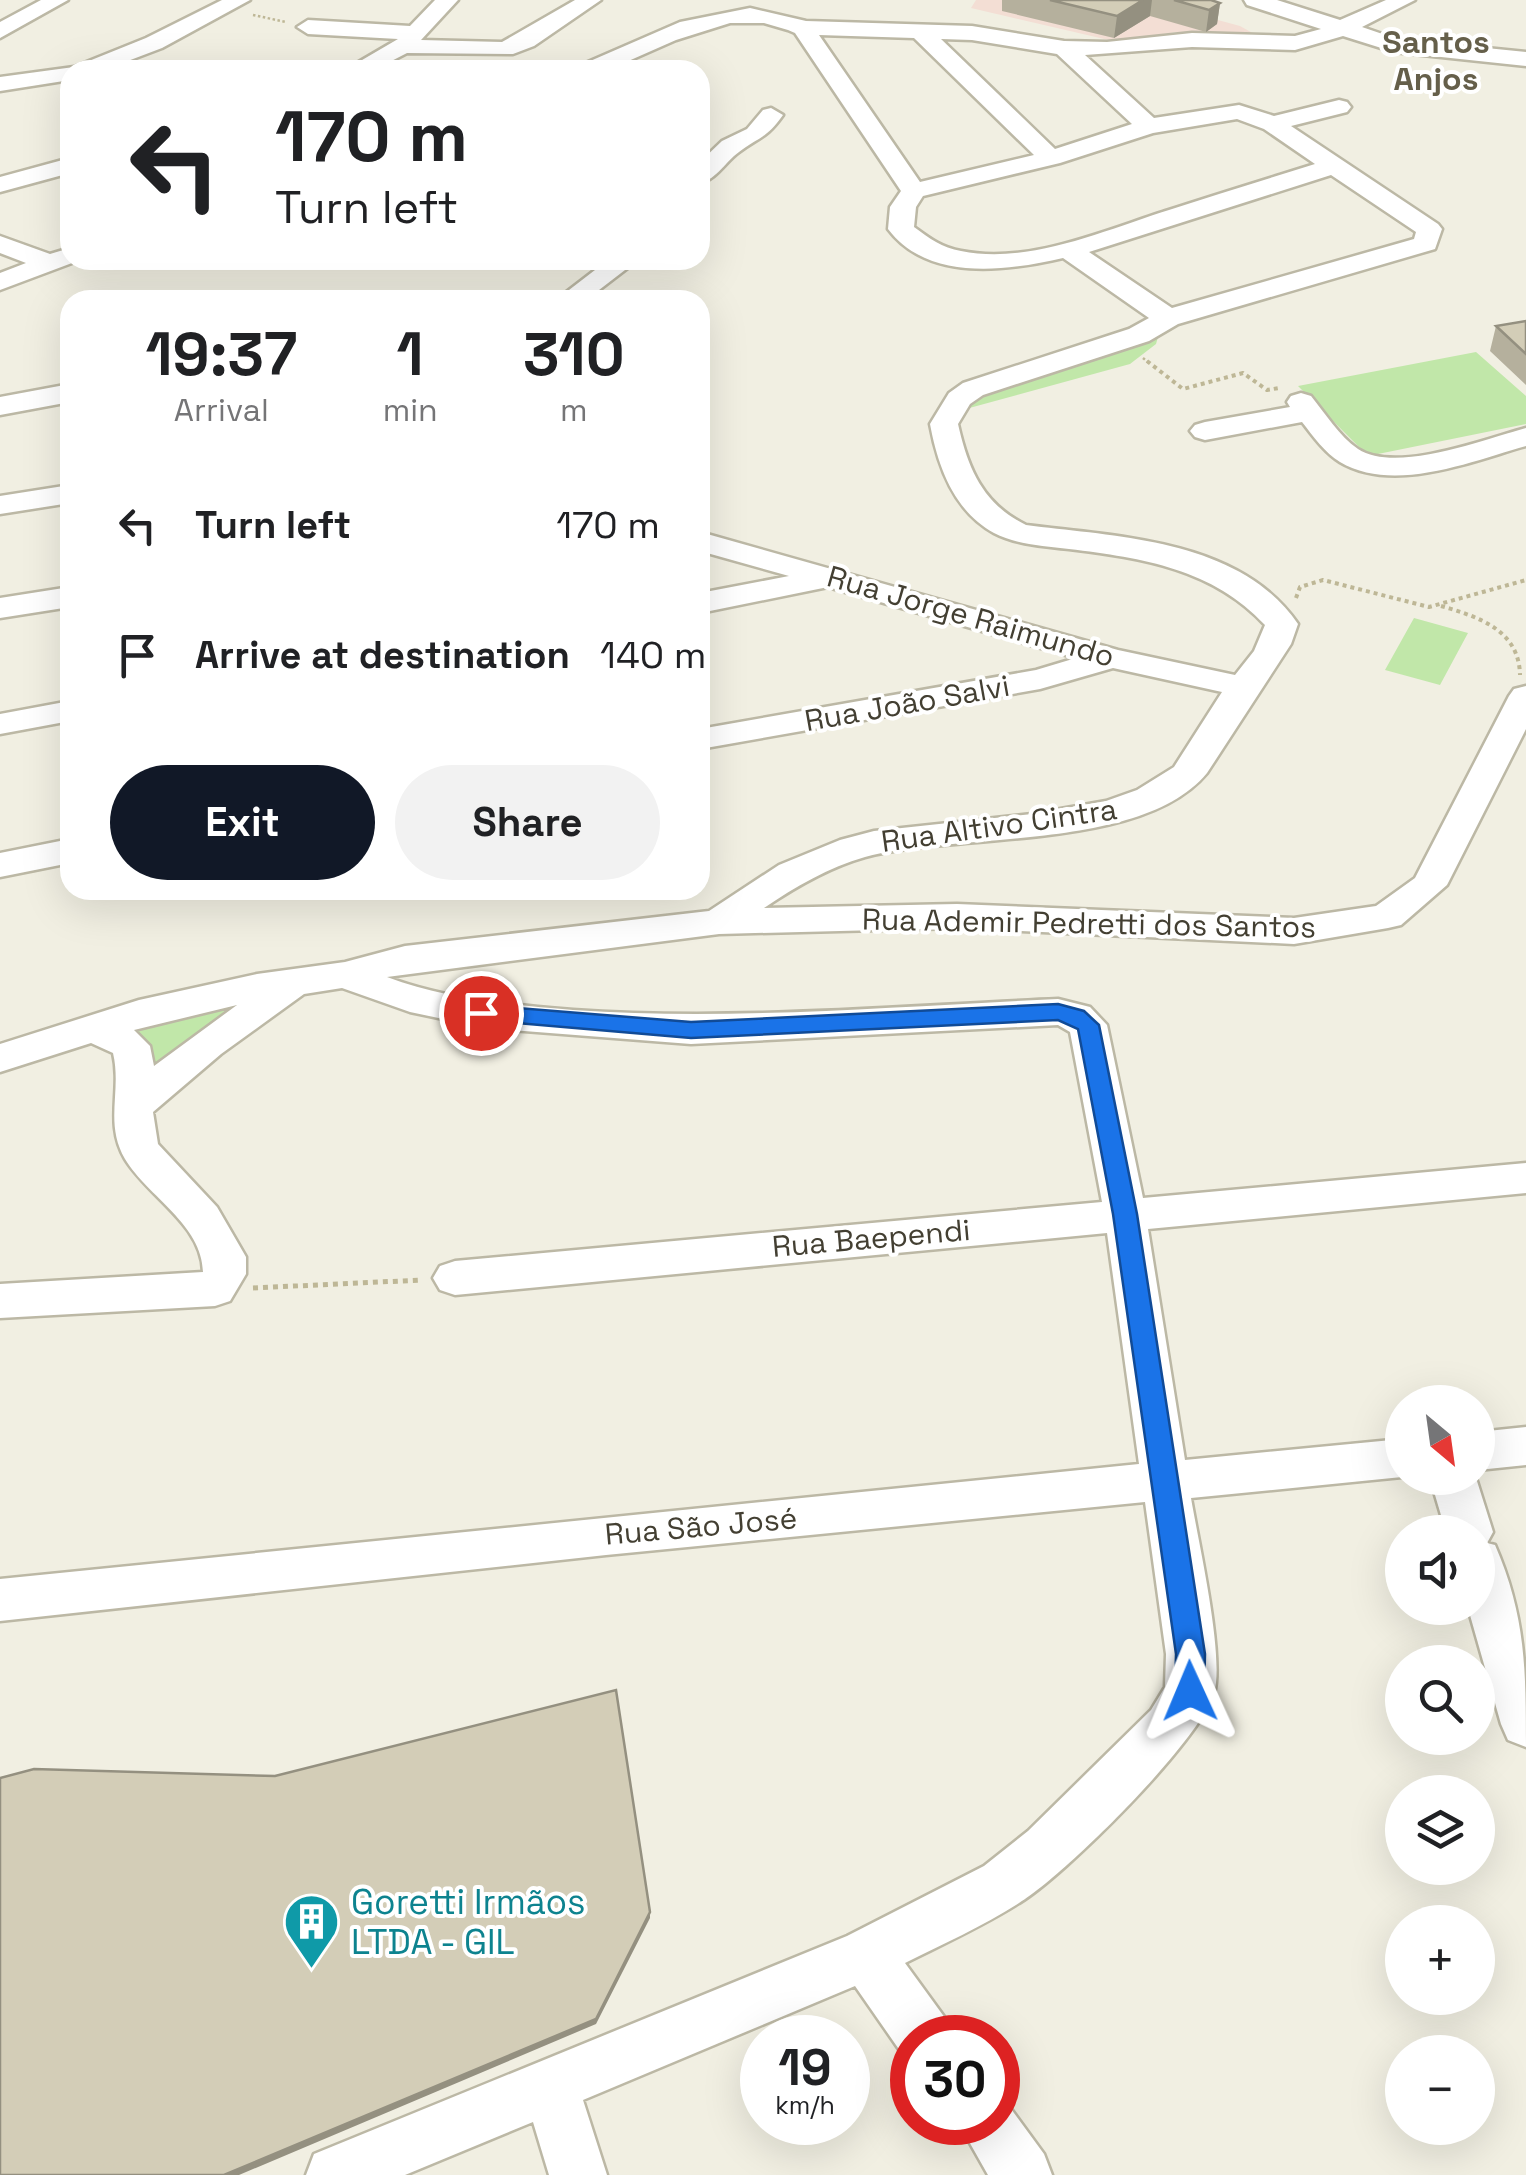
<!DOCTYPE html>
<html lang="en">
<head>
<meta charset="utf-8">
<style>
  body { margin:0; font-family:"Space Grotesk",sans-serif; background:#f2f2f2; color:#202124; height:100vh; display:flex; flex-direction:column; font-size:38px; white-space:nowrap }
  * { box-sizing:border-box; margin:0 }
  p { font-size:32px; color:#757577 }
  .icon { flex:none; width:55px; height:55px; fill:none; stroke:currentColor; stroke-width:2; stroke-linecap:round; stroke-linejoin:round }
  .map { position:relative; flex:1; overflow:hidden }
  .drawer { position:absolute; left:60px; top:290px; width:650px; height:610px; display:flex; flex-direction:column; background:#fff; border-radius:30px; box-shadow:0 10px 40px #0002 }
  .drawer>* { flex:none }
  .guide { position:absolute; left:60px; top:60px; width:650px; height:210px; border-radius:30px; box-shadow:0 10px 40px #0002; background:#fff; color:#202124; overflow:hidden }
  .needle { width:65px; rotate:151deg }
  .buttons { position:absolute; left:1385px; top:1385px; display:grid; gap:20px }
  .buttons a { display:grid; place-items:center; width:110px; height:110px; border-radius:50%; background:#fff; box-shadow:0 10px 40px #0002; font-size:50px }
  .speed { position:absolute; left:740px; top:2015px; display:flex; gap:20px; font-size:50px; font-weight:700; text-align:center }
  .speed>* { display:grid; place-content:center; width:130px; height:130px; border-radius:50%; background:#fff; box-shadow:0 10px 40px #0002; line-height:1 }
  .speed small { font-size:25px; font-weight:400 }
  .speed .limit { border:15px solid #d22; background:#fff; color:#111 }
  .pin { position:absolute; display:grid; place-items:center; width:85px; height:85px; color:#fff; margin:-42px; border:5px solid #fff; border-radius:50%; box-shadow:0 2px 10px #0007 }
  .me { position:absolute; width:110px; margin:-55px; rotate:359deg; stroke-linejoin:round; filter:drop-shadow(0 0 8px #0008) }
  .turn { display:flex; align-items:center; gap:35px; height:210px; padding:0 50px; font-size:45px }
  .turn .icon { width:130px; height:130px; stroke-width:2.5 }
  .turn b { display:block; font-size:70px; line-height:85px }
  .eta { display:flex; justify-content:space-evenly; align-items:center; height:170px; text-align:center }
  .eta b { font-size:60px; font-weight:700; line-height:70px }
  .action { display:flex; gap:20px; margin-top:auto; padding:20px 50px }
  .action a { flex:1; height:115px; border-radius:60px; background:#111827; color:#fff; font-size:40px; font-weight:700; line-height:115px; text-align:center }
  .action a+a { background:#f2f2f2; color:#202124 }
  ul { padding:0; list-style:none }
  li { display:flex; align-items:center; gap:30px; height:130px; padding:0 50px }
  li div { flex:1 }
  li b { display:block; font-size:38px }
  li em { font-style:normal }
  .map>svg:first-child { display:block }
  .medical { fill:#f3ded4 }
  .green { fill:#c1e7a9 }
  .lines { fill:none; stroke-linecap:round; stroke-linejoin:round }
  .minor-casing { stroke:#bcb8a5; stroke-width:5 }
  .path-far2 { stroke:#beb796; stroke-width:2.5; stroke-dasharray:2.5 2.5; stroke-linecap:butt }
  .path-far1 { stroke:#beb796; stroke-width:4; stroke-dasharray:4 4; stroke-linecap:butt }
  .path { stroke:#beb796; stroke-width:5; stroke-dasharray:5 5; stroke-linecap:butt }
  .minor { fill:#fff; fill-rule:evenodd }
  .wall { fill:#b5b09d }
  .shaded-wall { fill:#949080 }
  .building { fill:#d3cdb7; stroke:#949080; stroke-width:2.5 }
  .route { fill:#1a73e8; stroke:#114b97; stroke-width:2.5 }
  .labels { text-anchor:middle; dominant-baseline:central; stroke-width:8; stroke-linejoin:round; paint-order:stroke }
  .street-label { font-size:30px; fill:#433f32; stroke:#fff }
  .far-district-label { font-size:32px; font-weight:bold; fill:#655f4a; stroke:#fff }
  .near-culture-label { font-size:35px; fill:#0d838f; stroke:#fff; text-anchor:start }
</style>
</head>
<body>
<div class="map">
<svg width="1526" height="2175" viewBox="0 0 1526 2175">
  <rect width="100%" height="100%" fill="#f1efe2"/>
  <path class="medical" d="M976 0H1169L1181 10 1240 26 1258 36 1177 32 1113 41 971 8Z"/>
  <path class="green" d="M1162 323 1156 344 1130 364 951 413 959 399Z
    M1476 352 1526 396V424L1368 456 1298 386Z
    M1414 618 1468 633 1440 685 1385 670Z
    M268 989 153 1079 119 1026Z"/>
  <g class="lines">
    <defs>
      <path id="minor" d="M41 0H68L0 38V22Z
        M222 0H250L162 48 104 70H70V80L0 91V77L74 67 146 38Z
        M435 0H458L421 40 502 42 575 0H601L534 46 513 54 407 53 374 70H345L398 39 308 34 297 27 308 20 410 26Z
        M1244 0H1277L1340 20 1386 0H1415L1362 27 1397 39 1526 52V66L1394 52 1343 36 1295 50 1192 47 1085 55 1154 118 1239 105 1274 116 1339 100 1347 102 1351 107 1347 112 1291 126 1438 224 1442 229 1435 249 1178 324 1149 341 983 395 970 404 958 424C968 469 983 504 1026 525 1118 537 1240 539 1298 624L1291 644 1207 773C1142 852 958 832 865 857 829 867 795 887 764 908L957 904 1294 918 1376 906 1415 878 1509 696 1514 689 1526 686V729L1447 885 1401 925 1388 928 1294 944 957 928 719 934 387 977C446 999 511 1005 573 1010 734 1021 897 1006 1058 999L1090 1007 1107 1025 1143 1198 1526 1163V1193L1148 1229 1185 1460 1402 1439V1477L1191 1498C1198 1540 1225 1658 1214 1693 1200 1741 1064 1876 1019 1903 983 1926 943 1944 905 1963L945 2018 953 2038H912V2061L905 2058 855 1986 583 2100 607 2175H549L533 2122 405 2175H306L314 2154 847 1936 984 1866 1028 1831 1151 1710 1165 1687 1166 1654 1145 1502 606 1555 0 1621V1579L1139 1464 1107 1233 455 1295 440 1290 433 1278 440 1266 455 1261 1102 1202 1070 1032 1058 1025 691 1044 486 1028 410 1012 342 988 304 994 221 1054 153 1112 158 1144 217 1207 246 1257V1274L230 1301 215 1306 0 1318V1284L203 1272C202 1224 148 1197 125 1159 104 1123 122 1091 113 1053L91 1043 0 1072V1044L139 1000 257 974 345 962 405 946 709 911 779 865 840 840 874 831 1032 814 1106 801 1137 790 1174 767 1222 692 1113 668 1040 689 700 749V729L1036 670 1076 658 828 587 700 613V593L789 576 700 551V532L1118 650 1235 675 1254 651 1265 625C1213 569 1143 558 1069 549 1044 546 1017 545 994 533 954 511 938 467 930 424L949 393 963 383 1129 329 1149 318 1063 258C1007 271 928 282 888 229L890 207 901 191 795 33 788 30 764 23H730L676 40 608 70H578L581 65 680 22 750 8 806 21 972 26 1064 41 1107 42 1192 33 1295 36 1321 29 1247 5ZM819 35 914 38 1034 155 920 182ZM941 39 972 40 1057 54 1132 124 1055 149ZM1237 119 1264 129 1315 164C1267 179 1218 194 1169 210 1105 230 1029 265 961 251 942 248 929 238 914 227L916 207 923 196 1060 163 1153 133ZM1331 175 1416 232 1414 239 1172 308 1089 252ZM237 1005 154 1066 150 1046 134 1030Z
        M771 108 783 115C766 139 760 136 739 152 725 162 717 179 700 183V162L722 141 747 129 763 110Z
        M70 158V173L0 192V177Z
        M0 236 50 254 70 248V260H80L0 290V273L26 263 0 253Z
        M608 260H638L586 300H556Z
        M70 384V402L0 415V397Z
        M1301 393 1311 396C1325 413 1339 436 1358 449 1396 474 1485 439 1526 428V446C1472 461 1394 494 1340 462 1325 453 1313 436 1302 422L1205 440 1195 437 1190 431 1195 425 1205 422 1290 407 1287 402 1291 396Z
        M70 485V503L0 514V496Z
        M70 587V607L0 618V598Z
        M70 701V721L0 734V714Z
        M70 839V863L0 877V853Z
        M1526 1427V1465L1478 1470V1432Z
        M1430 1478H1476L1493 1532 1487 1543 1495 1545C1526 1616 1526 1672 1526 1747L1508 1740 1501 1724 1468 1608H1478V1532H1446Z
        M998 2098 1006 2102 1044 2154 1052 2175H988L958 2122H998Z"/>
    </defs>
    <use href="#minor" class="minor-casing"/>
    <path class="path-far2" d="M253 15 286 22
      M1143 358 1150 364"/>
    <path class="path-far1" d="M1147 361 1183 389 1243 373 1267 390 1279 388
      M1296 598 1300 587 1323 580 1429 607 1526 580
      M1441 606C1479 617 1519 630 1520 675"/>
    <path class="path" d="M253 1288 422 1280"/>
    <use href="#minor" class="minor"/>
  </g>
  <path class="wall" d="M1002 0H1211L1220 3 1217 24 1206 32 1150 16 1114 38 1002 11Z
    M1526 321V385L1490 351 1496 326Z"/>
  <path class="shaded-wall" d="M1143 0H1152L1150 16 1114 38 1117 16Z
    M1220 3 1217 24 1206 32 1209 10Z
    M650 1912V1918L596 2024 239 2175H224Z"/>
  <path class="building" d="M1050 0H1143L1117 16Z
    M1174 0H1211L1220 3 1209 10Z
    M1526 321V354L1496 326Z
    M616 1690 650 1912 596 2019 224 2175H0V1778L34 1769 275 1776Z"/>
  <path class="route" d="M1058 1004 1084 1011 1099 1025 1137 1214 1205 1654 1204 1691 1200 1700 1190 1704 1179 1700 1175 1691 1176 1654 1113 1214 1078 1029 1058 1020 691 1038 481 1020 470 1013 481 1005 691 1022Z"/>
  <defs>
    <symbol id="building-pin" viewBox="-11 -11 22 30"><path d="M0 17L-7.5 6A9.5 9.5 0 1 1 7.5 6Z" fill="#0f9aa8" stroke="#fff"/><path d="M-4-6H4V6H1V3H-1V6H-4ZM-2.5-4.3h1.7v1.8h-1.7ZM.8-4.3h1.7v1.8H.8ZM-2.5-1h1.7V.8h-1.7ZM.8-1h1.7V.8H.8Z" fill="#fff"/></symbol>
  </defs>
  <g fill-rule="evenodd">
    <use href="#building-pin" x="280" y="1890" width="63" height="86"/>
  </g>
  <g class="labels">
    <g class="street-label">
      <text transform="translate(971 616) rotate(16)">Rua Jorge Raimundo</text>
      <text transform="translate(907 703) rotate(-10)">Rua João Salvi</text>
      <text transform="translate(999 825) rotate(-8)">Rua Altivo Cintra</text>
      <text transform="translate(1089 923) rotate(1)">Rua Ademir Pedretti dos Santos</text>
      <text transform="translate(871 1238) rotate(-5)">Rua Baependi</text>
      <text transform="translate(701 1526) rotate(-5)">Rua São José</text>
    </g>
    <g class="far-district-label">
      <text x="1436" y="42">Santos<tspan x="1436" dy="37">Anjos</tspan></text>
    </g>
    <g class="near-culture-label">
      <text x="351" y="1902">Goretti Irmãos<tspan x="351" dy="40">LTDA - GIL</tspan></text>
    </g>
  </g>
</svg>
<div class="buttons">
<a><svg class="needle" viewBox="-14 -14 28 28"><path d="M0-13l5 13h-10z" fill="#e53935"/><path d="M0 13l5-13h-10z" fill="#757577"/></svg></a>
<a><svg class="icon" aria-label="sound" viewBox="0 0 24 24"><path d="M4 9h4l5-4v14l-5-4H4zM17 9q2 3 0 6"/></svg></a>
<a><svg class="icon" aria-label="search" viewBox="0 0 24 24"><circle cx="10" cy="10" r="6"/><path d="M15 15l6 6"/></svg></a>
<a><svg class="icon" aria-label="layers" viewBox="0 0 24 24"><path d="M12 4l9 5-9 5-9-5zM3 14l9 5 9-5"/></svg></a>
<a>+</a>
<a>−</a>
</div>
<div class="speed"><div>19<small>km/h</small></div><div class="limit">30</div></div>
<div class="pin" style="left:481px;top:1013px;background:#d93025"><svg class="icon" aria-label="arrive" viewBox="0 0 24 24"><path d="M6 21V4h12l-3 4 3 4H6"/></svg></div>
<svg class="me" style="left:1190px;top:1691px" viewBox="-20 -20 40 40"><path d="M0-17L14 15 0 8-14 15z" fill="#1a73e8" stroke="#fff" stroke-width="4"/></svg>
<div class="guide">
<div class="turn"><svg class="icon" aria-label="left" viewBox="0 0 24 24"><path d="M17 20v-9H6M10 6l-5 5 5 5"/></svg><div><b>170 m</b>Turn left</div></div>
</div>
<section class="drawer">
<div class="eta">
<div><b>19:37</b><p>Arrival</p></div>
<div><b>1</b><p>min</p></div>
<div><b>310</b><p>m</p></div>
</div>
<ul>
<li><svg class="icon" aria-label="left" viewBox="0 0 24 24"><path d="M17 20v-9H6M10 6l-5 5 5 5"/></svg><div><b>Turn left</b></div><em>170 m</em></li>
<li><svg class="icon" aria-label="arrive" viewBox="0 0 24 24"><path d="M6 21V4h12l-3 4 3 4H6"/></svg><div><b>Arrive at destination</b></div><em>140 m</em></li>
</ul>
<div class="action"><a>Exit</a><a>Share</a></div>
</section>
</div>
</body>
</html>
